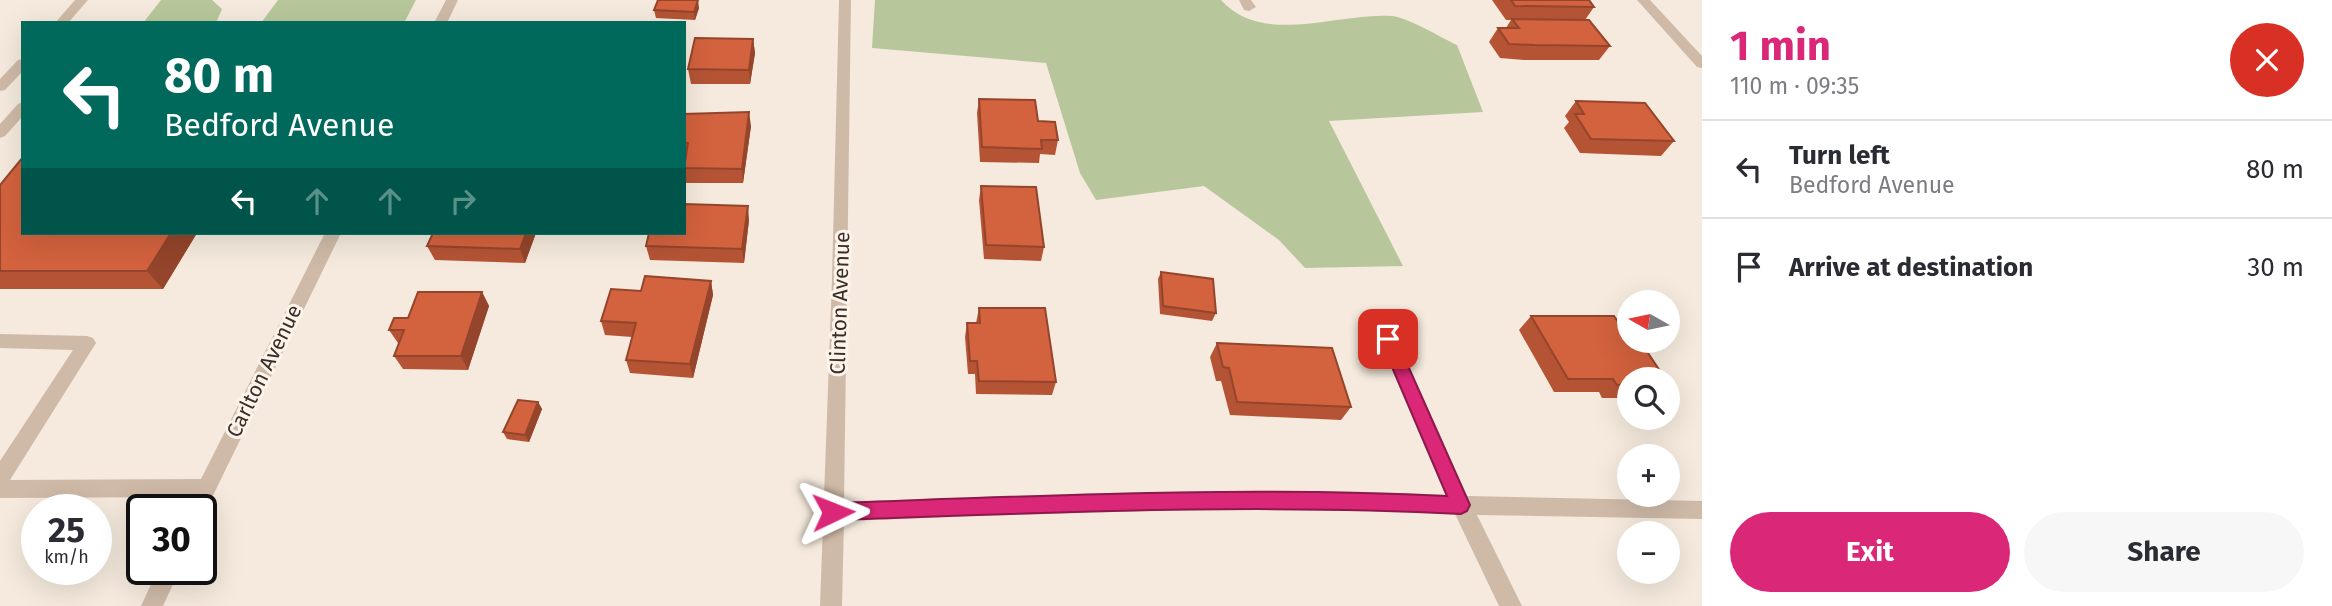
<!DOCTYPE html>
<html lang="en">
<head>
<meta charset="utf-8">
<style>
  body { margin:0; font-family:"Fira Sans",sans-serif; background:#f7f7f7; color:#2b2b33; height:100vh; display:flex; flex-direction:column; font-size:26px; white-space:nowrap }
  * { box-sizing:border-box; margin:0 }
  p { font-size:23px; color:#7c7c81 }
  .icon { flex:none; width:38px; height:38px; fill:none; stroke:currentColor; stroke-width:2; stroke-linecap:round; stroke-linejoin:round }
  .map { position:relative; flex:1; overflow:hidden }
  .side { display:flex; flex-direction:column; background:#fff; width:630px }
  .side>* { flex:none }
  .guide { position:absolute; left:21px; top:21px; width:665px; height:214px; border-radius:0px; box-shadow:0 7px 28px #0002; background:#00695c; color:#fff; overflow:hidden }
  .needle { width:46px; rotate:279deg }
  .buttons { position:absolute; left:1617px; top:290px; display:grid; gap:14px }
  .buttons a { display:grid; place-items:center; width:63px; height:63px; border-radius:50%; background:#fff; box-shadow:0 7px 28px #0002; font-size:35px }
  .speed { position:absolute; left:21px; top:494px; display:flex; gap:14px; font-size:35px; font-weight:700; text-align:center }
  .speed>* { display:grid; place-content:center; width:91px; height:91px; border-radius:50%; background:#fff; box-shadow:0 7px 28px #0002; line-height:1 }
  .speed small { font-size:18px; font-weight:400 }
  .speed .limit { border:4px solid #111; border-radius:10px; background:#fff; color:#111 }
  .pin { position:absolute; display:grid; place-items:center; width:60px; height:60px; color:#fff; margin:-30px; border-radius:14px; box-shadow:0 4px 10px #0006 }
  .me { position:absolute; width:77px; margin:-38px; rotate:88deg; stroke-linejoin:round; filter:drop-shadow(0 0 5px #0008) }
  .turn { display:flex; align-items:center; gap:24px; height:147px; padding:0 28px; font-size:32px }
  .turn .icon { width:91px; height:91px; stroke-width:2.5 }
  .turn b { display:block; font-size:49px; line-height:60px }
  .lanes { display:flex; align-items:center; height:66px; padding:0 28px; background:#0003; justify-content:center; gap:35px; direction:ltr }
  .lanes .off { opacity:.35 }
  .round { display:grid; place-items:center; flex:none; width:74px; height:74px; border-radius:37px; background:#f7f7f7 }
  .overview { display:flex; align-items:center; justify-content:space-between; height:119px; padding:0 28px }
  h1 { font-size:42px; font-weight:700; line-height:52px; color:#db2777 }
  .cta { display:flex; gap:14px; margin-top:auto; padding:14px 28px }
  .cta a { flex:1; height:80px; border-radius:42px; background:#db2777; color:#fff; font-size:28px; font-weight:700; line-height:80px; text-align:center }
  .cta a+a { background:#f7f7f7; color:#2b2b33 }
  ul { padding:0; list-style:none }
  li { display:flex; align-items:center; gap:21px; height:98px; padding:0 28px; border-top:2px solid #e1e1e2 }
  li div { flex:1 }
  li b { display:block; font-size:26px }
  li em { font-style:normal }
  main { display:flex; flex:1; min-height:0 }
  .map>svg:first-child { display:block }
  .green { fill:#b8c79b }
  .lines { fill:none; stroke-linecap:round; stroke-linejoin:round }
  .minor { fill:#cfbaa7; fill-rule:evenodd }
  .wall { fill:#b55435 }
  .shaded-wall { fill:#94452b }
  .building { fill:#d3623e; stroke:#94452b; stroke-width:2 }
  .route { fill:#db2777; stroke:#8e194d; stroke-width:2 }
  .labels { text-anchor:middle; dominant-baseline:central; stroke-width:6; stroke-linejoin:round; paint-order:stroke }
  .street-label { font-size:21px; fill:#3b2e29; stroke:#fcf4eb }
</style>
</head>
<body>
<main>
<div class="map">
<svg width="1702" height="606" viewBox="0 0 1702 606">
  <rect width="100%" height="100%" fill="#f5eadd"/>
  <path class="green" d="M161 0H212L222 9 216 23H143Z
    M278 0H416L404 23H261Z
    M875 0H1221C1263 47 1338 12 1392 16 1409 18 1440 37 1457 45L1483 112 1329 121 1403 266 1305 268 1279 240 1204 186 1096 200 1080 173 1046 63 872 48Z"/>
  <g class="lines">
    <path class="minor" d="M75 0H88L68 23H55Z
      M446 0H458L447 23H434Z
      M839 0H851L844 502C1045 495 1245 485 1446 495L1379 339 1382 334 1388 332 1394 334 1397 339 1467 496 1702 501V519L1477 515 1522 606H1499L1455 514C1251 504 1048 514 844 521L842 606H820L832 279Z
      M1239 0H1251L1256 7 1249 11 1244 10Z
      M1637 0H1650L1702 56V68L1697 67Z
      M23 59V71L5 90 0 91V79L18 60Z
      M23 102V116L5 136 0 138V124L18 104Z
      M325 233H341L203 516H201V509H186L191 497 0 498V461L73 350 0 348V334L87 336 93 338 96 343 10 480 201 479Z
      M158 569H180L163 606H141Z"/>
  </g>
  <path class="wall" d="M1492 0H1589L1594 7 1585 20 1610 46 1599 60H1524L1500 58 1489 42 1498 28H1506L1511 20H1506Z
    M699 8 695 20 656 18 654 10Z
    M753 39 755 53 750 84H691L688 69Z
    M979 99 1038 121 1058 140 1055 155 1040 154 1039 163 980 162 977 113Z
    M1576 101 1674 141 1661 156 1580 153 1564 128 1569 122 1565 116Z
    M684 114 751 126 743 183H686L684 174 686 157H684Z
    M0 185 197 233 163 289H0Z
    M981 186 1044 247 1041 261 984 259 979 200Z
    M749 220 744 263 650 260 646 246Z
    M433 233H536L525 263 435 260 427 246Z
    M1161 272 1216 313 1212 321 1160 314 1158 279Z
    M711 281 713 295 693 378 630 373 626 360 632 337 605 335 601 321Z
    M482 292 489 306 468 370 403 369 394 356 399 343H398L389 330 408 318Z
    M979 308 1056 382 1052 395 976 394 975 374H968L965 337 967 323H976Z
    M1531 316 1629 380V398H1602L1599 392H1554L1519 330Z
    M1217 343 1351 407 1341 420 1230 415 1221 381H1216L1210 357Z
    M538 402 542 409 529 442 507 439 503 432Z"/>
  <path class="shaded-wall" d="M698 0 699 8 695 20 694 12Z
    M753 39 755 53 750 84 749 70Z
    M749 112 751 126 743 183 742 169Z
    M748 206 749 220 744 263 742 249Z
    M171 233H197L163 289 147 271Z
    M526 233H536L525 263 520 249Z
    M711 281 713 295 693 378 690 364Z
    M482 292 489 306 468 370 461 356Z
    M538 402 542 409 529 442 525 435Z"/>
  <path class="building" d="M658 0H698L694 12 654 10Z
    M1511 0H1589L1594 7 1515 6Z
    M1512 19 1589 20 1610 46 1534 45 1509 44 1498 28H1519Z
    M695 38 753 39 749 70 688 69Z
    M979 99 1035 100 1038 121 1055 122 1058 140H1041L1042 149 982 147Z
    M1576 101 1645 103 1674 141 1591 139 1575 114H1584Z
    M749 112 742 169 684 168 688 143H684V114Z
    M23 157V233H171L147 271H0V185Z
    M981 186 1036 187 1044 247 986 245Z
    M684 204 748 206 742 249 646 246 649 233H684Z
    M433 233H526L520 249 427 246Z
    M1161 272 1213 279 1216 313 1163 306Z
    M645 276 711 281 690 364 626 360 636 323 601 321 611 289 641 291Z
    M418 292H482L461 356H394L404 330H389L394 318H408Z
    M979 308H1045L1056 382 979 381 977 361H970L967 323H980Z
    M1531 316H1614L1629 338V341H1640L1666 380H1629V384L1617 385 1613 379H1568Z
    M1217 343 1332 348 1351 407 1237 402 1229 368 1223 367Z
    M518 400 538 402 525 435 503 432Z"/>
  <path class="route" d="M1388 332 1394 334 1396 339 1470 505 1467 511 1461 514C1251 503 1043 513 833 520L826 518 824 512 826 506 833 503C1038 496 1242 486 1447 496L1380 339 1382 334Z"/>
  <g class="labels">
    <g class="street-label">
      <text transform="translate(840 303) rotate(-88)">Clinton Avenue</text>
      <text transform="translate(264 371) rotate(-64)">Carlton Avenue</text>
    </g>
  </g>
</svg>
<div class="buttons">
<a><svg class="needle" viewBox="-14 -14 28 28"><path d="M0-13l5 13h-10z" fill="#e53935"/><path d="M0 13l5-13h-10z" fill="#7c7c81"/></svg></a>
<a><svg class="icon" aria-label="search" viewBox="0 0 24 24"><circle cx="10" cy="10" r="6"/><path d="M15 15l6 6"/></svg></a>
<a>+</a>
<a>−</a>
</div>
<div class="speed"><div>25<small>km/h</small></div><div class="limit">30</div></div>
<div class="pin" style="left:1388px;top:339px;background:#d93025"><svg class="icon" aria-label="arrive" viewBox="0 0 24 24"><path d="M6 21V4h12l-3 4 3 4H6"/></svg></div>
<svg class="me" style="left:833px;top:512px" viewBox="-20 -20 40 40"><path d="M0-17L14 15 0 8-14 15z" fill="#db2777" stroke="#fff" stroke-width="4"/></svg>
<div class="guide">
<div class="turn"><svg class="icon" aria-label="left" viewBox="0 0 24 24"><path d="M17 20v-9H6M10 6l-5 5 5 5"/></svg><div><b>80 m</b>Bedford Avenue</div></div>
<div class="lanes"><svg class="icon" aria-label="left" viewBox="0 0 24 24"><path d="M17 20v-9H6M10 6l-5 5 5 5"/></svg><svg class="icon off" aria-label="ahead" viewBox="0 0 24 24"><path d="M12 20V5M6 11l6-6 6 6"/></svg><svg class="icon off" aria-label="ahead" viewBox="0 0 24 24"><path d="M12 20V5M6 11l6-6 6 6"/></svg><svg class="icon off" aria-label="right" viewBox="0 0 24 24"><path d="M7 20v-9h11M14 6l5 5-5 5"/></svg></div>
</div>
</div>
<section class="side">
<div class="overview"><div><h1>1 min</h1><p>110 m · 09:35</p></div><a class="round" style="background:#d93025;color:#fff"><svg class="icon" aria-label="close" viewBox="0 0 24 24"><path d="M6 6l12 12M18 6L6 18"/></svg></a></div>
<ul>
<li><svg class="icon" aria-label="left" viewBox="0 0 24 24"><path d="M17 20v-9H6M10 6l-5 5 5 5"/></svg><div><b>Turn left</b><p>Bedford Avenue</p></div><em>80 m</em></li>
<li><svg class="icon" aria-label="arrive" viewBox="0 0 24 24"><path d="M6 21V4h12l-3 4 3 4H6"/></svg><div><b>Arrive at destination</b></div><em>30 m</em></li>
</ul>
<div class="cta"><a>Exit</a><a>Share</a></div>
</section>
</main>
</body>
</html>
